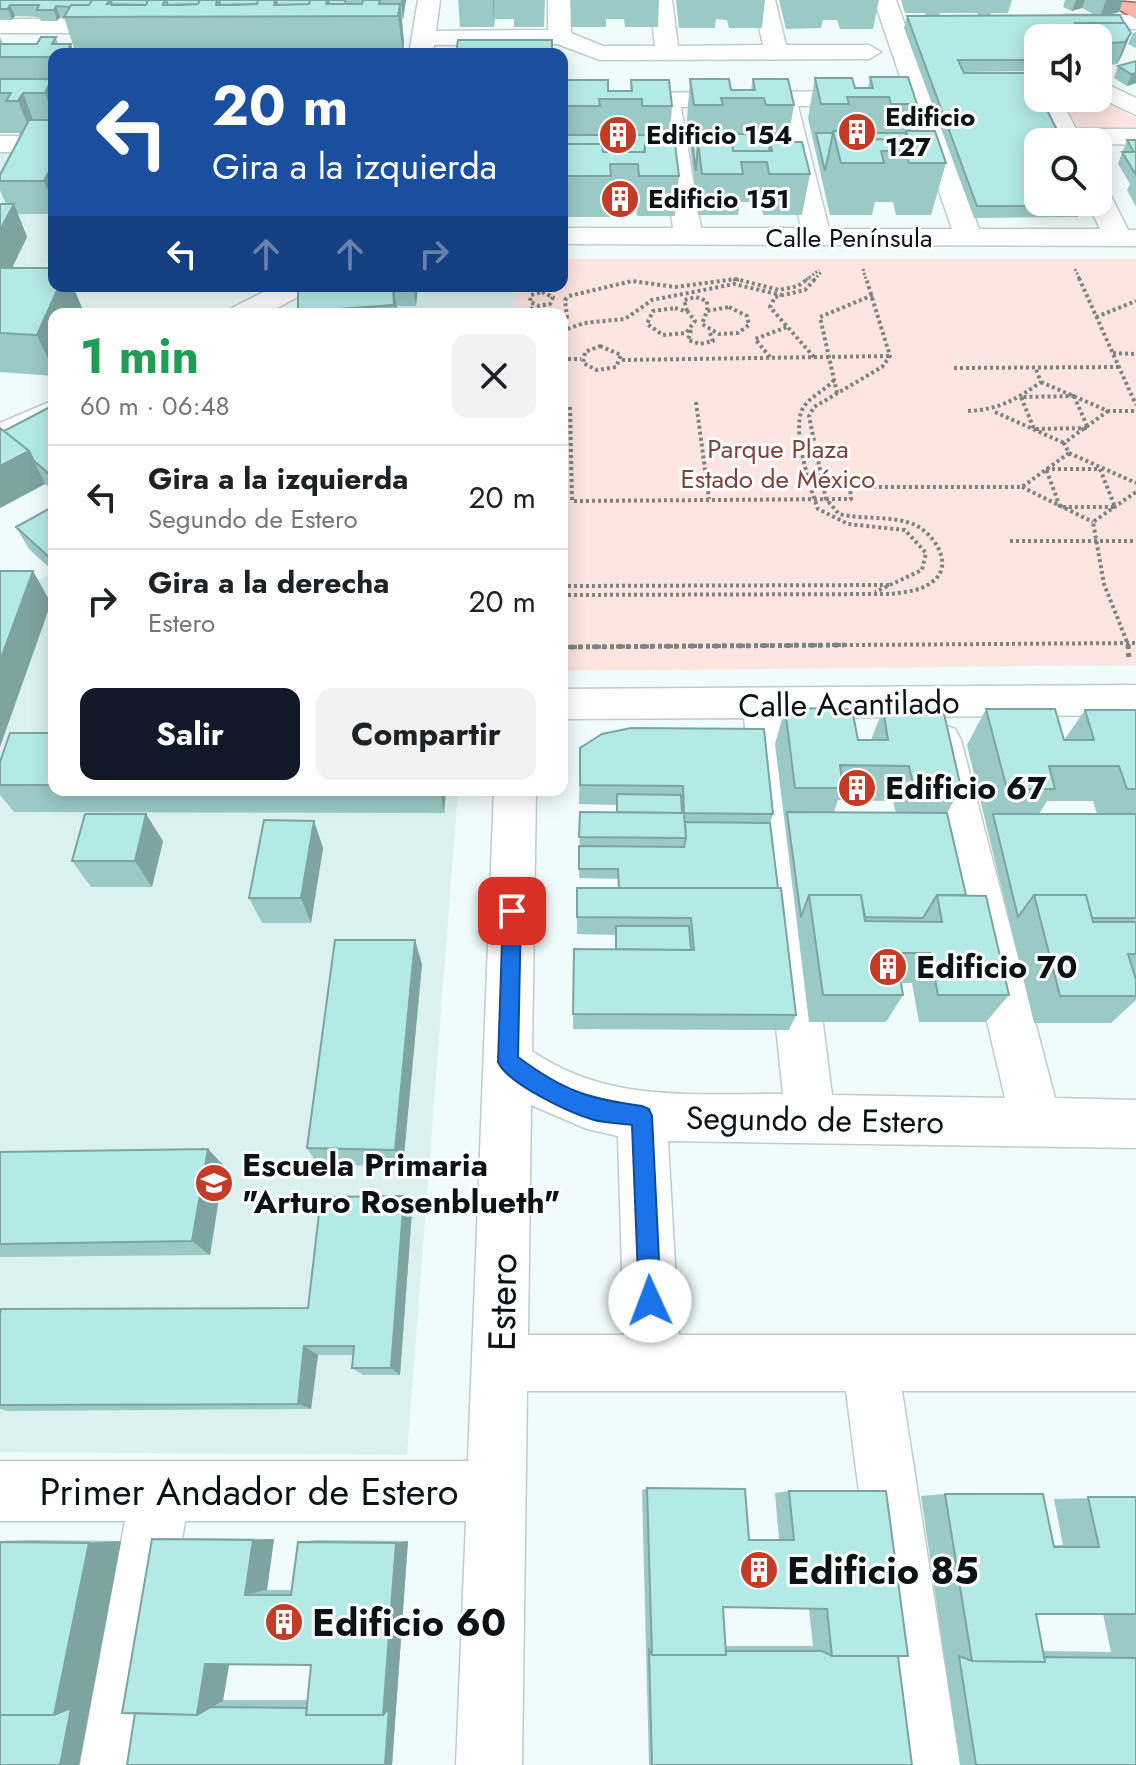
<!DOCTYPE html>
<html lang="es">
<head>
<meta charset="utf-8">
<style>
  body { margin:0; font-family:Jost,sans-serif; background:#f2f2f2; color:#202124; height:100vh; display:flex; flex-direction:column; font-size:30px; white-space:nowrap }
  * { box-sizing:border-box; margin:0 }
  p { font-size:26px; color:#757577 }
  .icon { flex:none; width:44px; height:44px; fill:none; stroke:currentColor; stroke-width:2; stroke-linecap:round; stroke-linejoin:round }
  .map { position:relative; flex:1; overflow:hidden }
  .drawer { position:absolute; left:48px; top:308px; width:520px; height:488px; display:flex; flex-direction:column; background:#fff; border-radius:16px; box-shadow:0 4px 20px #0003 }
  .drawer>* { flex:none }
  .guide { position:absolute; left:48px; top:48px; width:520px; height:244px; border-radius:16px; box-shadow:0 4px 20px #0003; background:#1a4fa0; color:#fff; overflow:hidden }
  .controls { position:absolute; left:1024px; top:24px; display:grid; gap:16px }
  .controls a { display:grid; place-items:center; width:88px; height:88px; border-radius:16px; background:#fff; box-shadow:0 4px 20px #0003; font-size:40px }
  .pin { position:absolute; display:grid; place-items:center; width:68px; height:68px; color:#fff; margin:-34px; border-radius:16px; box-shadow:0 4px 12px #0006 }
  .me { position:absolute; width:88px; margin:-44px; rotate:358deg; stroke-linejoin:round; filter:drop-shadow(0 0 6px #0008) }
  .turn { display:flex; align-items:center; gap:28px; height:168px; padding:0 32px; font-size:36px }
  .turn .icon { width:104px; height:104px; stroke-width:2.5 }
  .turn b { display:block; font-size:56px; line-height:68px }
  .lanes { display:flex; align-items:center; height:76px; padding:0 32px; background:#0003; justify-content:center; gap:40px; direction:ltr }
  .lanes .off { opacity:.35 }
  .round { display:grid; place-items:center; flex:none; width:84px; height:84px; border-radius:16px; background:#f2f2f2 }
  .headline { display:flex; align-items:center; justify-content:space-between; height:136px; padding:0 32px }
  h1 { font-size:48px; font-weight:700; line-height:60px; color:#1e9e55 }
  .cta { display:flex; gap:16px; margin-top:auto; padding:16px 32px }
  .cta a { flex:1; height:92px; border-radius:16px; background:#111827; color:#fff; font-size:32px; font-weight:700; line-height:92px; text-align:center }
  .cta a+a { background:#f2f2f2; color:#202124 }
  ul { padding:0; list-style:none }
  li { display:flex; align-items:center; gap:24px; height:104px; padding:0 32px; border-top:2px solid #e0e0e0 }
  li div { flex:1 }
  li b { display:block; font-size:30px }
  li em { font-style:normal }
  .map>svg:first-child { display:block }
  .built { fill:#dbf1f0 }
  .green { fill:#fee5df }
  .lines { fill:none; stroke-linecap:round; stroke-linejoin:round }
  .minor-casing { stroke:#bfcccb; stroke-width:3 }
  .major-casing { stroke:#a25c4f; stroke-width:3 }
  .path-far2 { stroke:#7b8483; stroke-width:3; stroke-dasharray:2 2; stroke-linecap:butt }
  .path-far1 { stroke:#7b8483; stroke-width:4; stroke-dasharray:3 3; stroke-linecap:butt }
  .path { stroke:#7b8483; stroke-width:5; stroke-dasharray:4 4; stroke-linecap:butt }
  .minor { fill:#fff; fill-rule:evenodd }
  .major { fill:#f7b5a9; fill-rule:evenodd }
  .wall { fill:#9ac9c6; fill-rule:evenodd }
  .shaded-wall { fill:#7da4a1 }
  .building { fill:#b3eae6; stroke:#7da4a1; stroke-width:2 }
  .route { fill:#1a73e8; stroke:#114b97; stroke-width:2 }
  .labels { text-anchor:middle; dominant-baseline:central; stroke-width:6; stroke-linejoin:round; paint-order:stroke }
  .far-poi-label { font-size:26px; font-weight:bold; fill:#0d1212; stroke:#fff; text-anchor:start }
  .far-street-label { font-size:26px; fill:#0d1212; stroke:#fff }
  .far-park-label { font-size:26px; fill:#7f4338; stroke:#fff }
  .street-label { font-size:32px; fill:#0d1212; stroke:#fff }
  .poi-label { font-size:32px; font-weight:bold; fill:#0d1212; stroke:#fff; text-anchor:start }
  .near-street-label { font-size:38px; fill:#0d1212; stroke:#fff }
  .near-poi-label { font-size:38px; font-weight:bold; fill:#0d1212; stroke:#fff; text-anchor:start }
</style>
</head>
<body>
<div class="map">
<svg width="1136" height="1765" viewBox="0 0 1136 1765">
  <rect width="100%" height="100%" fill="#effcfb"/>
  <path class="built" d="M0 149 54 150V248L26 306H0Z
    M356 286H516L515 314H301Z
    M54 574V790H458L407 1455 0 1452V592Z"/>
  <path class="green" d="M1098 95 1136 119V128H1078L1062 98Z
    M562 259H1136V665L562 671V314H515L516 286H562Z"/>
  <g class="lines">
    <defs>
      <path id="minor" d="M418 0H440L436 31 548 30V0H570L571 33 603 46H655L650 0H672L678 46 763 45 753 0H775L786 45H869L881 52 869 59 600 60 557 44 434 45 433 54H409Z
        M874 0H896L979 229H1100L1087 202H1098V188L1108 190 1128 230H1136V246L562 244V228H673L657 107H608L575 121V154L562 162V109L605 93 880 91 906 94ZM880 105 911 109 952 229H829L798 106ZM773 106 801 228H701L681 107Z
        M1064 15H1136V29L1056 27 1053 22Z
        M0 19H126L137 26 126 33H0Z
        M1098 80 1136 98V115L1098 97Z
        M1038 95V98H1060L1076 129H1136V145L1057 142 1036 98Z
        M0 136H54V152H0Z
        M275 286H312L307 292 266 314H228L232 308Z
        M54 400V423L0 447V423Z
        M1136 685V715L784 718 832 1095 1005 1098 921 740 927 729 941 724 955 729 961 740 1055 1098 1136 1100V1148L668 1141 679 1335H1136V1391H902L960 1765H894L846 1391H527L522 1765H456L466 1521H185L146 1765H80L125 1521H0V1461H468L494 790H536L532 1051C609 1104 694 1093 783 1094L744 718 562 719V689ZM531 1105 587 1129 618 1136 624 1335H528Z"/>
      <path id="major" d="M1102 0 1136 3V19Z"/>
    </defs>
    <use href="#minor" class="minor-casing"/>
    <use href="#major" class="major-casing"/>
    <path class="path-far2" d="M863 269 866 280
      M1075 269 1080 280
      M729 280H740
      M806 280 819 270
      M814 280 821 272"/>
    <path class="path-far1" d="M1079 278 1136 405
      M542 292 553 297 550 304 539 306 530 302 531 295Z
      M729 307 747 316 749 325 738 333 719 334 702 324 707 311Z
      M675 308 688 312 695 321 686 333 663 335 647 324 653 311Z
      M687 311 684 300 696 297 707 301V310
      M527 314 535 305
      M1096 317 1136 301
      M562 322 567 317 565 300 569 296 632 281 675 287 736 279 779 290 798 286 809 278
      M691 330 688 340 700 344 713 341 710 333
      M562 331 584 323 625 319 652 300 734 284 781 295
      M600 346 621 355 616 367 597 370 583 363 585 352Z
      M1113 353 1136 354
      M770 357 755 339 787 327
      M814 357 770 307 775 297 805 290 816 278
      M562 359H581
      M622 360 890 356
      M954 368 1119 367
      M834 380C825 391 808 397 802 410 792 431 810 488 818 509L848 524 905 530 926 553 922 570 875 592
      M1041 382 1108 411H1136
      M837 393 820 317 873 295
      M1074 396 1088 428 1034 429 1021 397Z
      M696 402 709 499
      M570 407 572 501 851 499 850 487H1022L1069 453 1064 443 1108 411
      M968 411C998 410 1017 399 1041 382L1035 367
      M995 412 1064 443
      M1069 453 1136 483
      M1046 469H1100L1115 507H1060Z
      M1022 487 1093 522
      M1010 541H1136
      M562 586 889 585
      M562 595 891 594C905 592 921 591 932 582 956 565 933 532 913 524 889 515 863 520 839 514L826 499 809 416 814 407 882 367 890 356 866 278
      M562 647 1136 643
      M1129 647 1104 584 1093 522 1136 492"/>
    <path class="path" d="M1128 645 1129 661
      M562 647 844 645"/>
    <use href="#minor" class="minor"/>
    <use href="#major" class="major"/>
  </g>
  <path class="wall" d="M0 0H406L403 19H402L404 42 403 54H76L64 17H60L57 21H41L39 17 15 16 12 20H0Z
    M458 0H545L544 27H514V19H495L494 27H460Z
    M571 0H659L658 27H625L624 19H606V27H571Z
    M676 0H765L762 28H729L727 20 716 19 715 28H679Z
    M779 0H879L873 29H840L837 20H823L821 28 786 29Z
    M901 0H1012L1008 13H991V16H1097L1082 8 1072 11 1063 7 1065 0H1123L1119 12 1106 16 1131 33 1122 55 1117 64 1098 66V38H1038V71L963 72 1038 202H1091L1087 212 1077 217 974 218 904 28 907 16H926L925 13H905ZM940 13H977L978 16H939Z
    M1136 32V48L1128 44 1133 33Z
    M0 37 3 44H37L56 37 58 44 54 54V214H18L27 237 12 268 83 310 81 314H54V376L0 372V204H6L0 190V175L20 137 19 133H0Z
    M1136 61V83L1127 86 1114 78 1118 66Z
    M870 77 917 104 911 131 946 163 931 215H896L893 202H875L872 215H830L808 118 815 78 855 88H868Z
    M690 79 731 90H751L753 79 794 105 789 134 791 142 810 174 802 215H763L761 202H740L738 215H698L687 119Z
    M567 80 608 91H630L631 80 672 106 670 135 671 144 679 176 675 216H637L636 205H610V217H567Z
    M1127 140H1136V207L1127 190 1130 184 1118 164Z
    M298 286H418L416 306H397V314H298Z
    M54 410V491L45 484 0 508V428L4 431Z
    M54 506V572L29 549 16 527Z
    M785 708 858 740H871L883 709 961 788 947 813 966 895 1009 995 986 1022H919L912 983H901L903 995 886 1022H809L775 744ZM838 800 893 801 896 813 834 812Z
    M986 709 1064 740 1085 710H1136V1000L1111 1023H1034L967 745ZM1047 801H1093L1097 814H1039Z
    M54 733V790H446L444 813 14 812 0 795V762Z
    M580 748 773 814 770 823 778 888 796 1015 789 1030 573 1029 574 949H615V935L577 934V888H618V879L579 878 580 812H616V805L579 804Z
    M314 821 323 848 311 923H262L249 898Z
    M163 841 152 887H91L72 861Z
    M422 964 403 1166 318 1165 307 1148Z
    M208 1149 224 1166 210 1255 0 1257V1152Z
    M404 1196 412 1211 400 1375H363L352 1368 353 1355H318L311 1409 7 1411 0 1409V1314L308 1308Z
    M647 1488 749 1539H779L775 1493 789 1491 898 1656 912 1765H649L642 1490ZM723 1607 809 1609 813 1646H725Z
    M945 1494 1053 1545H1063L1054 1499 1136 1497V1765H960L921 1496ZM1036 1614H1103L1111 1652 1043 1651Z
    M180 1538 274 1539 267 1590H291L298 1542 316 1540 408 1541 392 1765 135 1713 152 1539ZM229 1664 311 1665 308 1700H223Z
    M29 1540 121 1541 79 1765H0V1541Z"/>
  <path class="shaded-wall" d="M401 0H406L403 19Z
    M493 0H494V27Z
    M1076 0H1085L1082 8 1072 11Z
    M1106 0H1123L1119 12 1100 17Z
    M400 4 404 42 403 54 398 16Z
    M10 5 15 16 12 20 8 9Z
    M56 6 60 17 57 21 54 10Z
    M1131 33 1122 55 1117 64 1125 42Z
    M71 44 74 54H66Z
    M1136 73V83L1127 86 1131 74Z
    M52 79 54 84V118L45 93Z
    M23 93 38 133 34 141 18 101Z
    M54 162V206L44 181Z
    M1089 202H1091L1087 212 1077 217 1081 206Z
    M14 204 27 237 0 293V230Z
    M59 286H73L83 310 81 314H54V372L37 335Z
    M393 286H394L397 314H396Z
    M413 286H418L416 306Z
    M29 451 45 484 0 508V466Z
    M54 554V565L49 557Z
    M33 571 51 603 0 747V661Z
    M440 790H446L444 813Z
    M146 814 163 841 152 887 135 861Z
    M314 821 323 848 311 923 301 898Z
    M415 940 422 964 403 1166 395 1150Z
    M208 1149 224 1166 210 1255 192 1241Z
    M404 1196 412 1211 400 1375 391 1368Z
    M304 1346 318 1355 311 1409 298 1404Z
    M274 1539 267 1590 245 1595 253 1540Z
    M121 1541 79 1765H60L54 1715 89 1543Z
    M408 1541 392 1765H385L383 1715 396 1543Z
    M231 1653 223 1701 197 1715 205 1664Z"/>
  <path class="building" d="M0 0H92L89 5H71L70 7 56 6 54 10H37L39 5H10L8 9H0Z
    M92 0H110L107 4 146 5 148 0H165L163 5 198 4 200 0H217L216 5 257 4 258 0H275L274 5 309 4 310 0H327L326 4H362L363 0H380L379 4H400L398 16 64 17 71 5H89Z
    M111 0H148L146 5H112Z
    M166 0H200L198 4 181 5H168Z
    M219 0H258L257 4 236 5H220Z
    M276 0H310L309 4 277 5Z
    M328 0H345L346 4H329Z
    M1120 15 1124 23H1075L1071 34 1073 38H1038V60H958L964 73H1029L1038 92V98H1041L1063 142H1038V202H1089L1081 206H977L907 16Z
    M1075 23H1125L1131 33 1125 42 1098 44V38H1083Z
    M41 37H56L52 44H71L66 54H54V57H0V44H37Z
    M458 40H552V54H456Z
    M1136 61V73L1131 74 1118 66Z
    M870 77H908L917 104H891L889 97H847L849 104H821L815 78H852L855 88H873Z
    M0 79H52L45 93H23L18 101H6L11 93H0Z
    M690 79H729L731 90H755L753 79H788L794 105H766L764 98H721L723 105H694Z
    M567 80H608V91H632L631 80H669L672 106H642V99H599L600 106H567Z
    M29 120H54V162L44 181H0V175Z
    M833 131H863L865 139 909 140 906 131H935L946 163H909L905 151H881L884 163H841Z
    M816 133H833L825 171Z
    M863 133H906L904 140 865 139Z
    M691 134H789L791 142H770L769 151H733L732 142H698L696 171Z
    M567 135H670L671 144H645L644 152H603L602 144H567Z
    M1127 140H1136V175L1122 152H1134Z
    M698 142H732L733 151H772L770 142H802L810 174H769L767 162H741L743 174H702Z
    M567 144H602L603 152H645V144H675L679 176H639L638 164H610L611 176H567Z
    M0 204H14L0 230Z
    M0 268H54V286H59L37 335 0 333Z
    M298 286H393L394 305 298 312Z
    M50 407 54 410V478L34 461 29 451 4 431Z
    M0 428 29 451 0 466Z
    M54 506V554L49 557 16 527Z
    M0 571H33L0 661Z
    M785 708 852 709 858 740H888L883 709H943L961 788H914L909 766 840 765 843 788H795Z
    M986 709H1055L1064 740H1094L1085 710H1136V789H1127L1119 766H1049L1055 789H1007Z
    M631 728 764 729 773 814 684 813 683 786 580 785V748L602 734Z
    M10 733H54V785H0V762Z
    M617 794 681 795 682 813 617 812Z
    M580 812 684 813 686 838 579 837Z
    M787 812 947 813 966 895H937L923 918 865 917 861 895H809L801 917Z
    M85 814H146L135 861H72Z
    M993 814H1136V918H1092L1086 895H1034L1018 917Z
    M264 820 314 821 301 898H249Z
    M685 822 770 823 778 888H619L618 869H579V846L684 847 686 838Z
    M577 888H781L796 1015 573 1014 574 949 694 950 691 918 577 917Z
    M809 895H861L865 921 942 922 937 895 986 896 1009 995H938L930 953H896L903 995H823Z
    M1034 895H1086L1093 922H1136V954H1128L1136 980V996H1060Z
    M616 926H689L691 950 616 949Z
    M335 940H415L395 1150 307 1148Z
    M208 1149 192 1241 0 1244V1152Z
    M404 1196 391 1368H352L354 1346H304L298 1404 0 1405V1314L1 1309 308 1308 321 1197Z
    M647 1488 745 1489 749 1540H794L789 1491H886L908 1656H832L827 1609 723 1607 726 1655H652Z
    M945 1494H1043L1054 1547H1099L1088 1497H1136V1614H1036L1045 1662 972 1661Z
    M152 1539 253 1540 245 1595H291L298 1542 396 1543 383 1715H306L311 1665 205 1664 197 1715 122 1713Z
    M0 1542 89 1543 54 1715H0Z
    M649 1650 652 1655H726V1651H822L832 1656H898L912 1765H652Z
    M959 1656 972 1661 1045 1662 1044 1657 1136 1658V1765H976Z
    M211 1707 307 1708 306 1715H383L389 1708 385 1765H127L135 1713 197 1715Z
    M71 1708 60 1765H0V1715H54Z"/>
  <path class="route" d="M512 903 521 911 518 1057C562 1090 588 1099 642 1106L649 1109 652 1116 661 1301 658 1309 650 1312 642 1309 639 1301 632 1125C620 1123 606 1123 594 1120 570 1113 508 1084 498 1062L503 911Z"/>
  <defs>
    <symbol id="building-disc" viewBox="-11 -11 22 22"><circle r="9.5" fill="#c63b25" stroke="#fff"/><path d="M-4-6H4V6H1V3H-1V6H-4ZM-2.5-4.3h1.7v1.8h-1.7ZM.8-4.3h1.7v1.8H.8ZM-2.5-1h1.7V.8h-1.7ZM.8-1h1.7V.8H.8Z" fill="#fff"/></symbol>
    <symbol id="school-disc" viewBox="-11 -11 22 22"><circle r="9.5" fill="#c63b25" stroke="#fff"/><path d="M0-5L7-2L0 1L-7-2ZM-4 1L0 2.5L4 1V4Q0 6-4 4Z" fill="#fff"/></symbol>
  </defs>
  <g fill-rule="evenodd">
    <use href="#building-disc" x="835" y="110" width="44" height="44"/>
    <use href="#building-disc" x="596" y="113" width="44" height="44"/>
    <use href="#building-disc" x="598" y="177" width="44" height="44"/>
    <use href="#building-disc" x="835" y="766" width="44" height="44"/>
    <use href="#building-disc" x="866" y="945" width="44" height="44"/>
    <use href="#school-disc" x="192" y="1161" width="44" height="44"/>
    <use href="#building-disc" x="737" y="1548" width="44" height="44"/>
    <use href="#building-disc" x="262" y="1600" width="44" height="44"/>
  </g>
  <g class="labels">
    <g class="far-poi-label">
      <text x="885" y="117">Edificio<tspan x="885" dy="30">127</tspan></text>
      <text x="646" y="135">Edificio 154</text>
      <text x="648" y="199">Edificio 151</text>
    </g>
    <g class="far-street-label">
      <text x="849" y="238">Calle Península</text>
    </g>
    <g class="far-park-label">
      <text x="778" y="449">Parque Plaza<tspan x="778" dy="30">Estado de México</tspan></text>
    </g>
    <g class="street-label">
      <text transform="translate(849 704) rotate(-1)">Calle Acantilado</text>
      <text transform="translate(815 1120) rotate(1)">Segundo de Estero</text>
    </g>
    <g class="poi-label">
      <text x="885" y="788">Edificio 67</text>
      <text x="916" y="967">Edificio 70</text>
      <text x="242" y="1165">Escuela Primaria<tspan x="242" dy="37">"Arturo Rosenblueth"</tspan></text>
    </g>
    <g class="near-street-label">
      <text transform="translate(502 1302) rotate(-89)">Estero</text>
      <text x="249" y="1491">Primer Andador de Estero</text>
    </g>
    <g class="near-poi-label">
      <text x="787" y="1570">Edificio 85</text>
      <text x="312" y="1622">Edificio 60</text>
    </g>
  </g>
</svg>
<div class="controls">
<a><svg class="icon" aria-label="sound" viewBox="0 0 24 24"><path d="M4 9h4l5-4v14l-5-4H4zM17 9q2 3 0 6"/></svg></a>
<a><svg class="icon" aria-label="search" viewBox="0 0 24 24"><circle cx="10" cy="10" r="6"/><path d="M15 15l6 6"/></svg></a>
</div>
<div class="pin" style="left:512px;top:911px;background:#d93025"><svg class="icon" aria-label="arrive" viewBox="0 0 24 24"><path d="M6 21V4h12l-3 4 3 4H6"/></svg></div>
<svg class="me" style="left:650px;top:1301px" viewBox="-20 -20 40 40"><circle r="19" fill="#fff"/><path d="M0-13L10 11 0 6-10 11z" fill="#1a73e8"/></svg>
<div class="guide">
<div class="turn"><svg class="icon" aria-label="left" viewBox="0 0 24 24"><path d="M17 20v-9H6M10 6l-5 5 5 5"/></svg><div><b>20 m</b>Gira a la izquierda</div></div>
<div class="lanes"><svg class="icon" aria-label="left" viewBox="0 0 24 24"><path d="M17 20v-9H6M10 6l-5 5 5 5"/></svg><svg class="icon off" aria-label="ahead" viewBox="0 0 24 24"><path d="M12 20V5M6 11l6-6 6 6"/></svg><svg class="icon off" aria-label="ahead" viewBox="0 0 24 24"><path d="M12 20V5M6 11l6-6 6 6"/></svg><svg class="icon off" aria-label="right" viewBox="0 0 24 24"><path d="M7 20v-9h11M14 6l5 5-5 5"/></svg></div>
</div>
<section class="drawer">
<div class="headline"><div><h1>1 min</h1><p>60 m · 06:48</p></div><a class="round"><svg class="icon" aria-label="close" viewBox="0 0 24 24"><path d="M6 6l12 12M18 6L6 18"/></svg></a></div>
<ul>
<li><svg class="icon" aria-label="left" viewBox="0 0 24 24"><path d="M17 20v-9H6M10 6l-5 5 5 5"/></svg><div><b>Gira a la izquierda</b><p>Segundo de Estero</p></div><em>20 m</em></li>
<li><svg class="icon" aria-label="right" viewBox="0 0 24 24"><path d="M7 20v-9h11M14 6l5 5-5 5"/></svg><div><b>Gira a la derecha</b><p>Estero</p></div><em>20 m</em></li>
</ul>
<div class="cta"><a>Salir</a><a>Compartir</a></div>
</section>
</div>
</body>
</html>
